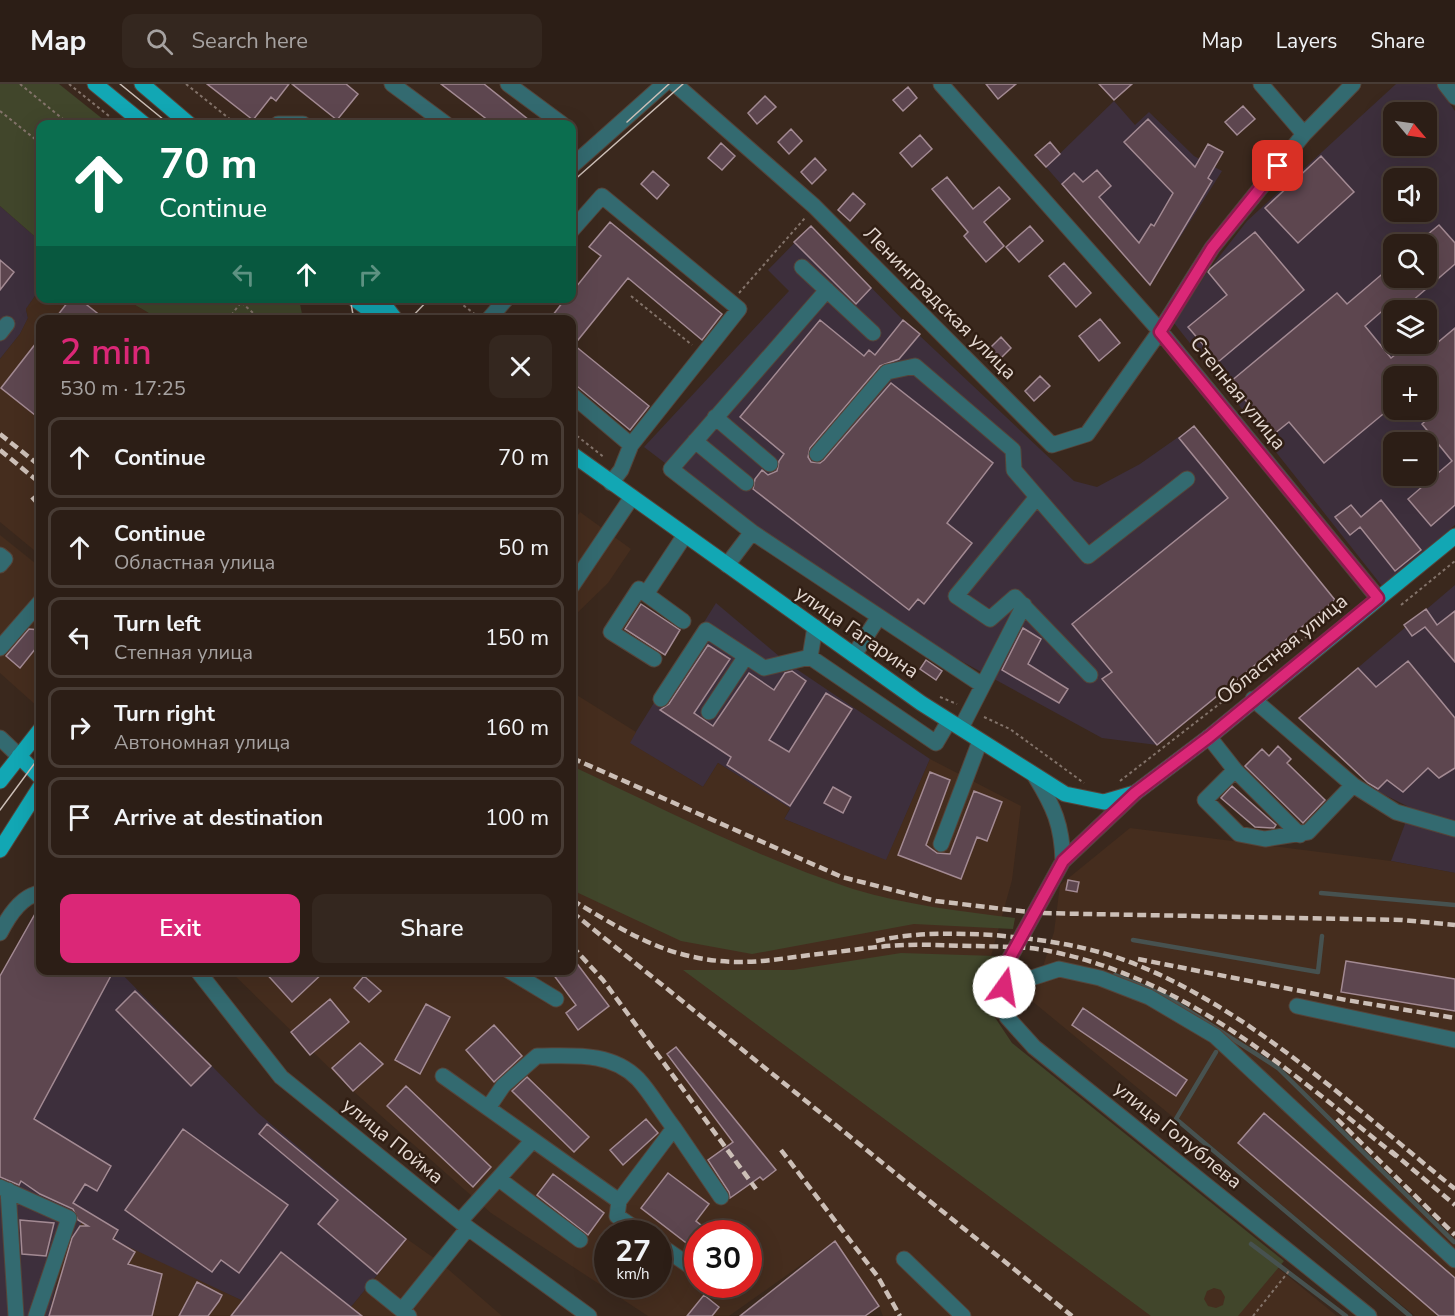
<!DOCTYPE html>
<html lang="en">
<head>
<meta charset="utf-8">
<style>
  body { margin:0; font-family:"Nunito Sans",sans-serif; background:#34271f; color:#f1f3f6; height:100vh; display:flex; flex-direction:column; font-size:22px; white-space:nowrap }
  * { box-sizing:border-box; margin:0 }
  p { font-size:20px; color:#a6a2a1 }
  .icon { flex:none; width:33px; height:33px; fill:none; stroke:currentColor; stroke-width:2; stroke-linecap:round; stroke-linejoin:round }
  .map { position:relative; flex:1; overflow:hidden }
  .drawer { position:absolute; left:36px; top:231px; width:540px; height:660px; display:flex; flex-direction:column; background:#2c1e16; border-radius:12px; box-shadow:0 6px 24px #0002,0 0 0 2px #483c35 }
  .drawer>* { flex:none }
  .top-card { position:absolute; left:36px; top:36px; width:540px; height:183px; border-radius:12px; box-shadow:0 6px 24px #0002,0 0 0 2px #483c35; background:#0b6e4f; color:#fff; overflow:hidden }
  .needle { width:39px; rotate:119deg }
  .fabs { position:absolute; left:1383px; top:18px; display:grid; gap:12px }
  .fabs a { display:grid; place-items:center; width:54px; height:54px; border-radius:12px; background:#2c1e16; box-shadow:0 6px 24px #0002,0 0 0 2px #483c35; font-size:30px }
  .speed { position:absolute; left:594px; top:1136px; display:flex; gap:12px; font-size:30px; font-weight:700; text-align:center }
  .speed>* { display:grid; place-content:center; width:78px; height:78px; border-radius:50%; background:#2c1e16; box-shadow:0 6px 24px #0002,0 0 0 2px #483c35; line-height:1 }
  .speed small { font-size:15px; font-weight:400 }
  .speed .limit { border:9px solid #d22; background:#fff; color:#111 }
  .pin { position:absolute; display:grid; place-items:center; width:51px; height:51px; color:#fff; margin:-26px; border-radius:12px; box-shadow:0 3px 9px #0006 }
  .me { position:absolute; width:66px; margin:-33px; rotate:13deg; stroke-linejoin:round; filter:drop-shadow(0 0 4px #0008) }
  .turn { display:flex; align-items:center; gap:21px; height:126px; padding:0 24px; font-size:27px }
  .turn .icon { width:78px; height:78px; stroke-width:2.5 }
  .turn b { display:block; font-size:42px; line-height:51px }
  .lanes { display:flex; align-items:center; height:57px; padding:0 24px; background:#0003; justify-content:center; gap:30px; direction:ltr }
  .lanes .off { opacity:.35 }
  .round { display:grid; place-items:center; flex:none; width:63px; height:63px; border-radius:12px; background:#34271f }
  .summary { display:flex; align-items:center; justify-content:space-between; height:102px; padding:0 24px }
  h1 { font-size:36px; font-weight:600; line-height:45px; color:#db2777 }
  .primary-button { display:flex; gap:12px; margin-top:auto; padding:12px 24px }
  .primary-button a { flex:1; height:69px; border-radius:12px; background:#db2777; color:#fff; font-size:24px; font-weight:600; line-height:69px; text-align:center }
  .primary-button a+a { background:#34271f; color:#f1f3f6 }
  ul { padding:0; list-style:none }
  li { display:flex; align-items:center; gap:18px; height:81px; margin:0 12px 9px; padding:0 12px; border:3px solid #483c35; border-radius:12px }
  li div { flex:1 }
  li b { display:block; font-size:22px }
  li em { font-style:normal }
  header { display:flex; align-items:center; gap:36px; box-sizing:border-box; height:84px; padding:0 30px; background:#2c1e16; border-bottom:2px solid #483c35 }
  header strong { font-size:28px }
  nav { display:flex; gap:33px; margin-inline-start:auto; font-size:21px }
  .search { width:420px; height:54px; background:#34271f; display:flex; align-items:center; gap:15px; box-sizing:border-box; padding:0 21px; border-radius:12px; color:#a6a2a1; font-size:22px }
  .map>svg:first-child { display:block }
  .commercial { fill:#3d2f3c; fill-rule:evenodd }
  .built { fill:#452d1e; fill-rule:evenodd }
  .green { fill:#41462b; fill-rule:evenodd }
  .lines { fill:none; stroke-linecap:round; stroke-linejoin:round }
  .stream { stroke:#475250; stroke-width:4.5 }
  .building { fill:#5d464f; stroke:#a38a93; stroke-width:1.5 }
  .minor-casing { stroke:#55443a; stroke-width:17 }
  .major-casing { stroke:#55443a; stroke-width:17 }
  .path { stroke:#83736a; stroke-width:2; stroke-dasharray:3 3; stroke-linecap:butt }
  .minor { stroke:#336a70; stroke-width:15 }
  .major { stroke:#12a7b4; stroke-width:15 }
  .tram { stroke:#ccbfb7; stroke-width:1.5 }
  .rail { stroke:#ccbfb7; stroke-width:4.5; stroke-dasharray:9 4.5; stroke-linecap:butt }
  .route-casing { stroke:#8e194d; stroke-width:15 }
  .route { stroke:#db2777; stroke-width:10 }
  .labels { text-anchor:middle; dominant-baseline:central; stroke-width:5; stroke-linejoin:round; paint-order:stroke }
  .street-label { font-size:20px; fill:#e5d9d2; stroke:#301e13 }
</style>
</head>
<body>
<header>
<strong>Map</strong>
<div class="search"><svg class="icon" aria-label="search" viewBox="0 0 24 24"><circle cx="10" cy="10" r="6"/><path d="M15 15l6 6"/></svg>Search here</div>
<nav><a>Map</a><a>Layers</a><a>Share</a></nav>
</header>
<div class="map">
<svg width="1455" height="1232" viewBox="0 0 1455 1232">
  <rect width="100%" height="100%" fill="#3a281d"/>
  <path class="commercial" d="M1396 0H1436L1455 27V441L1382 502 1174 239 1208 187 1247 137ZM1394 28H1426V62H1394ZM1394 94H1426V128H1394ZM1394 160H1426V194H1394ZM1394 226H1426V260H1394ZM1394 292H1426V326H1394ZM1394 358H1426V392H1394Z
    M1114 17 1135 41 1149 28 1194 72 1222 87 1150 201 1046 83Z
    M0 122 40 157V205L26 225 28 234 20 250 0 275Z
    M811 142 903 236 1074 397 1097 403 1140 380 1194 342 1335 516 1157 661 1102 654 833 507 644 363 789 207 768 186Z
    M1455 501V789L1391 777 1411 724 1377 707 1299 634Z
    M716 519 786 578 930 675 886 777 784 735 790 725 718 679 703 703 629 659Z
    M39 825 40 886 119 887 258 1029 407 1155 351 1223 243 1217 135 1168 113 1155 118 1147 64 1167 49 1232H0V892Z"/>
  <path class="built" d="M40 205V214L125 215 159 235 40 236V471L0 438V275L20 250 28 234 26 225Z
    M580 428 631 465 608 499 572 534V440Z
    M0 451 40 483V621L38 623 0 589Z
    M572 608 636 648 630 659 703 703 718 679 790 724 784 735 886 776 930 675 1021 722 1012 796 986 890 981 923 1006 963 1337 1232H883L879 1222 835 1157 729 1232H648L491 1129 353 1007 230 887 572 886ZM608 1149H658V1200H608ZM698 1149H748V1200H698Z
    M1130 744 1391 777 1455 789V1232H1415L1032 917 1054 848 1060 801Z
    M88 1128 118 1146 114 1156 243 1217 281 1169 351 1223 407 1155 441 1179 502 1232H49L64 1167Z"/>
  <path class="green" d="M0 0H59L109 40H40V157L0 122Z
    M125 215H299L303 235H159Z
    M572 682C664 725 755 773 853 805 905 821 960 827 1015 834L1013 845 914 840 752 870 681 857 572 806Z
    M901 869 996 872 988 923 1012 959 1284 1177 1238 1232H1151L683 886H793ZM1214 1204 1221 1206 1225 1213 1223 1221 1216 1224 1208 1222 1204 1215 1207 1207Z"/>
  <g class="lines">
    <path class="stream" d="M1321 809 1455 821
      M1133 856 1318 888 1322 852
      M1115 891 1164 911 1278 984 1454 1158
      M1216 968 1176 1035 1410 1232
      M1251 1160 1346 1232"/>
  </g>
  <path class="building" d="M207 0H289L276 17 271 13 253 36Z
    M292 0H346L358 10 337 36Z
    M441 0H484L534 40H493Z
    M986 0H1016L998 15Z
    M1099 0H1132L1114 16Z
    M908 3 917 14 903 27 893 16Z
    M765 12 776 23 757 40 748 29Z
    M1243 22 1255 35 1237 51 1225 38Z
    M1148 35 1195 83 1208 60 1223 68 1208 94 1212 97 1150 201 1062 100 1074 89 1083 98 1097 86 1111 102 1099 113 1139 159 1151 140 1154 142 1173 109 1124 58Z
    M791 45 802 57 789 70 778 58Z
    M920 51 932 65 912 83 900 69Z
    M1050 58 1060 70 1046 83 1035 71Z
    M721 59 735 72 722 86 708 74Z
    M1321 72 1354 108 1298 159 1265 124Z
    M815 74 826 86 812 100 801 88Z
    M653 87 669 101 657 115 641 100Z
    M947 93 973 125 999 103 1010 115 984 138 1004 162 986 178 964 152 968 148 932 105Z
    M853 109 865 120 850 137 838 126Z
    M610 138 722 230 702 256 628 194 574 261 649 322 630 346 572 298V236H549L566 214H572V208L601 172 589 163Z
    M1439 141 1455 159V180L1404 224 1396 215 1365 242 1391 274 1409 260H1427L1431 264 1455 244V421L1431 442 1408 415 1452 377 1422 340 1431 332 1426 326V292H1399L1394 286V321L1324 379 1289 338 1274 350 1230 298 1337 209 1347 220 1394 180V194H1426V160H1416Z
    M811 142 871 204 856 220 794 158Z
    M1030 142 1043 157 1019 178 1006 163Z
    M1255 148 1304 206 1218 278 1188 243 1227 211 1208 188 1210 185Z
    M0 176 14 188 0 206Z
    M1064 179 1091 209 1076 223 1049 192Z
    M71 214H78L106 236H54Z
    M1100 235 1120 259 1099 277 1079 252Z
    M820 236 864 272 869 266 875 271 903 236 920 250 899 275 880 282 810 364 808 373 811 378 820 379 824 376 891 299 993 379 947 439 972 459 924 520 918 515 909 526 753 405 755 395 762 386 768 391 777 387 779 377 784 370 740 333Z
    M1001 253 1011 264 995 280 985 269Z
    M40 254V335L1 304Z
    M1040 292 1050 302 1034 317 1025 307Z
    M1194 342 1335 516 1157 661 1102 595 1112 588 1072 540 1228 414 1179 354Z
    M1381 416 1421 466 1395 487 1360 443 1350 451 1335 433 1351 421 1361 433Z
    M641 520 680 546 665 571 625 545Z
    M1426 525 1437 541 1455 527V578L1425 543 1412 552 1404 541Z
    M1023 544 1041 555 1028 580 1068 605 1059 619 1002 586Z
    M29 545 40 546V559L20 584 6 572Z
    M708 561 730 575 694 629 713 642 749 589 774 606 785 589 792 587 806 597 769 656 789 668 826 609 852 625 790 722 727 681 731 673 660 626 669 620Z
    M926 576 942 587 936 596 920 585Z
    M1408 577 1455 634V684L1439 694 1428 684 1403 708 1387 696 1378 705 1368 699 1299 634 1358 584 1376 603Z
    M1278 662 1291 675 1287 679 1325 716 1303 739 1245 682 1262 665 1269 672Z
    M930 688 950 696 926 761 937 769 950 770 974 707 1002 718 987 757 977 753 961 795 898 771Z
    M1232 702 1276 741 1274 744 1255 743 1221 714Z
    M833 703 851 713 843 729 824 719Z
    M1068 796 1079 798 1077 808 1066 806Z
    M40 821V886H114L34 1035 111 1082 97 1107 85 1100 73 1119 118 1146 113 1155 135 1168 128 1180 162 1190 152 1232H49L72 1154 80 1142H88L78 1136 73 1125 40 1110 21 1097 19 1101 0 1093V892Z
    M572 873 609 922 578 946 566 929 576 921 550 886H572Z
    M1346 877 1455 895V927L1341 908Z
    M263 886H326L292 918Z
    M364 892 381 907 369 918 354 904Z
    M135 907 211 982 191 1002 116 926Z
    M330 915 349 938 310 971 291 948Z
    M426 920 450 933 420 990 395 976Z
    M1083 924 1187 996 1176 1012 1072 941Z
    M494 941 522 972 494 998 466 966Z
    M360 959 383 980 353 1007 332 984Z
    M676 963 776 1086 763 1096 760 1093 730 1114 729 1108 708 1076 733 1058 667 970Z
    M527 993 589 1053 574 1068 512 1007Z
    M406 1002 491 1083 473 1103 387 1022Z
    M1264 1029 1455 1194V1232H1439L1238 1059Z
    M646 1035 658 1049 623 1081 610 1066Z
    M267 1040 406 1155 377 1190 318 1140 338 1116 259 1050Z
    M183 1045 288 1121 239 1189 221 1176 212 1188 125 1126Z
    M668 1089 709 1120 696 1137 711 1149H698V1168L641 1124Z
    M553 1090 604 1129 588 1151 537 1111Z
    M20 1136 54 1139 46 1172 22 1170Z
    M835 1157 879 1222 865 1232H740Z
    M281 1168 362 1232H231Z
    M197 1198 222 1211 219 1217 208 1232H179Z
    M704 1211 719 1223 712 1232H687Z"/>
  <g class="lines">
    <defs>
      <path id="minor" d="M392 0 446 40
        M508 0 562 40
        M675 0 814 122 1052 361 1087 350 1160 247 1212 164 1304 50 1353 0
        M941 0 1160 247 1378 514
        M1261 0 1304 50
        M1445 0 1455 13
        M278 40H303
        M572 82 664 0
        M572 146 602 112 739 225 631 361 621 386 611 399
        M802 183 873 249
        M827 206 671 385 752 448 982 601
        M488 236 507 214
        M0 249 7 240
        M572 311 631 361
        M715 333 770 380
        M695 357 746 399
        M817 370 887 288 915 282 1013 366 1014 386 1088 472 1187 395
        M1037 413 956 512 990 535 1015 513 1090 591
        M0 471 5 475 0 481
        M727 481 752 448
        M572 502 632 413
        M646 510 639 505 611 548 654 575
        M683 537 646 510 685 451
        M815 543 810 573 936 659 949 637
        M0 564 40 518
        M854 571 878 534
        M661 615 706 546 764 584 810 573
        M1253 615 1353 701 1396 728 1455 745
        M709 628 746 572
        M961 644 1024 521
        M1209 653 1235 686 1205 716 1239 750 1265 755 1308 748 1353 701
        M0 654 19 672
        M1235 686 1300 751
        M1035 692C1054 723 1062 741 1063 777
        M1135 709 1063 777 1007 879 1003 913 1007 933 1034 963 1369 1232
        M941 760 980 657
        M0 849C8 833 21 812 40 809
        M197 886 281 993 468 1144 589 1232
        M508 886 556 915
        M1004 903 1059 885 1100 894 1149 913 1215 952 1455 1176
        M1297 922 1455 956
        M443 992 533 1056 460 1137
        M488 1024 503 1002 537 972C572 972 611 967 638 995 651 1009 662 1029 674 1044
        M533 1056 619 1117 674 1044 721 1113
        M499 1095 580 1156
        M0 1103 69 1134 36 1232
        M8 1106 16 1232
        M619 1117 617 1132 642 1149
        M658 1160 690 1182
        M904 1175 963 1232
        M373 1203 409 1232
        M402 1226 468 1144"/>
      <path id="major" d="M95 0 144 40
        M142 0 189 40
        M353 214 383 236
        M379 214 396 236
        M572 370 921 619 1065 710 1104 718 1135 709 1209 653 1455 452
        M19 672 40 693
        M0 697 40 646
        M0 766 40 703"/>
    </defs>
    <use href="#minor" class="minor-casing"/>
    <use href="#major" class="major-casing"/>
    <path class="path" d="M20 0 69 40
      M69 0 109 32
      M186 0 236 40
      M0 27 40 59
      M739 209 805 134
      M631 212 692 261
      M244 214 241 218 261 236
      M454 214 476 231
      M228 236 241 218 237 214
      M572 348 605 374
      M1401 521 1455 477
      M940 613 957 620
      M984 633 1010 645 1084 699
      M1120 697 1307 552
      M1253 1232 1289 1187"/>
    <use href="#minor" class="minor"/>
    <use href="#major" class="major"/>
    <path class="tram" d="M120 0 169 40
      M627 38 669 0
      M572 98 683 0
      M350 214 354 236
      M409 236 430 214
      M0 726 40 672"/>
    <path class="rail" d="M0 350 40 382
      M0 366 40 399
      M32 413 40 422
      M572 674 842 793 936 817 1037 829 1402 836 1455 841
      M572 816C611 839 649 864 694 873 745 884 778 874 828 869 854 866 879 862 905 861 929 860 953 862 977 862 1001 863 1026 862 1049 867 1185 894 1291 988 1396 1072
      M572 828 1072 1232
      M876 857C915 848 953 849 993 851 1039 855 1084 861 1127 877 1247 922 1356 1025 1455 1105
      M572 862 603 896 756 1105
      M1138 875 1346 916 1455 934
      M1337 1035 1455 1151
      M781 1066 878 1193 900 1232
      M1391 1067 1455 1121"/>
  </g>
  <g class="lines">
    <defs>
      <path id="route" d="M1004 903 1007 879 1063 777 1135 709 1209 653 1378 514 1160 248 1212 164 1278 82"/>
    </defs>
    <use href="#route" class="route-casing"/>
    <use href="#route" class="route"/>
  </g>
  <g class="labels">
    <g class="street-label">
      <text transform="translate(940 219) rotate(45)">Ленинградская улица</text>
      <text transform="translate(1238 309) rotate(51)">Степная улица</text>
      <text transform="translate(857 548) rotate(35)">улица Гагарина</text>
      <text transform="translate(1282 565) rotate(-39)">Областная улица</text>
      <text transform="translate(1178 1051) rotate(39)">улица Голублева</text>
      <text transform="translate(393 1057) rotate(39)">улица Пойма</text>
    </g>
  </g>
</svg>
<div class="fabs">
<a><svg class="needle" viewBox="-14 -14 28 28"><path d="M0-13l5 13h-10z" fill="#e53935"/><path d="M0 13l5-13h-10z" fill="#a6a2a1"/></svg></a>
<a><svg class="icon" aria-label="sound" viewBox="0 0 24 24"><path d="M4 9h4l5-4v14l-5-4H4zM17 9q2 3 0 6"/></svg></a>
<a><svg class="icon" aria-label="search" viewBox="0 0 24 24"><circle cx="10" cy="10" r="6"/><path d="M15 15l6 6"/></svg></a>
<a><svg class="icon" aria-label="layers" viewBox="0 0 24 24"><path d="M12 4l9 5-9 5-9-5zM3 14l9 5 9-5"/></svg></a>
<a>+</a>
<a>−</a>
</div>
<div class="speed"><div>27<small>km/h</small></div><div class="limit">30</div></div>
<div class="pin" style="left:1278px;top:82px;background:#d93025"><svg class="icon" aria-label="arrive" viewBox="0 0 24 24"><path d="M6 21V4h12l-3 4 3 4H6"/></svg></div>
<svg class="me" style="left:1004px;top:903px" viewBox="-20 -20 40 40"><circle r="19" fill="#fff"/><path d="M0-13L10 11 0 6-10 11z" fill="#db2777"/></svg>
<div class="top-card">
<div class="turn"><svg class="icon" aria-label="ahead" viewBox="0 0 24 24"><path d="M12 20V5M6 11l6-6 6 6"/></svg><div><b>70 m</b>Continue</div></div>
<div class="lanes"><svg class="icon off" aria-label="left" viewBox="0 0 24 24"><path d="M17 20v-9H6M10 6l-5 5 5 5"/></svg><svg class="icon" aria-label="ahead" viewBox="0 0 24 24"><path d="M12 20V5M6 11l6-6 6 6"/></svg><svg class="icon off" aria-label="right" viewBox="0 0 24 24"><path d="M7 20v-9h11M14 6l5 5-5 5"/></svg></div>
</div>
<section class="drawer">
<div class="summary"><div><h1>2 min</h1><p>530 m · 17:25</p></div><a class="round"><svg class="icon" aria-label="close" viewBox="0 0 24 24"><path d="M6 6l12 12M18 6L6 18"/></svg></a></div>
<ul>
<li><svg class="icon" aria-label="ahead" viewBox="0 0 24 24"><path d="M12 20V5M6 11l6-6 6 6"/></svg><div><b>Continue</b></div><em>70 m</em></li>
<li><svg class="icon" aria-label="ahead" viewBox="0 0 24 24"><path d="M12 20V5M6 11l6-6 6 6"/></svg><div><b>Continue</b><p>Областная улица</p></div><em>50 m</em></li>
<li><svg class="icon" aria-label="left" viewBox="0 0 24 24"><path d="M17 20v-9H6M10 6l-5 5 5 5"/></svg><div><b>Turn left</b><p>Степная улица</p></div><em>150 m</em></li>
<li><svg class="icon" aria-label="right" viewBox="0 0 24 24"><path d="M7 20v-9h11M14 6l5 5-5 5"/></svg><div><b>Turn right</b><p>Автономная улица</p></div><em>160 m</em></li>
<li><svg class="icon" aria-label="arrive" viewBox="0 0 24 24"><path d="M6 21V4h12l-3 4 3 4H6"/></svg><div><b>Arrive at destination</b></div><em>100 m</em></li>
</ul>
<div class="primary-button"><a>Exit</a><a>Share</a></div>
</section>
</div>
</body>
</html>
